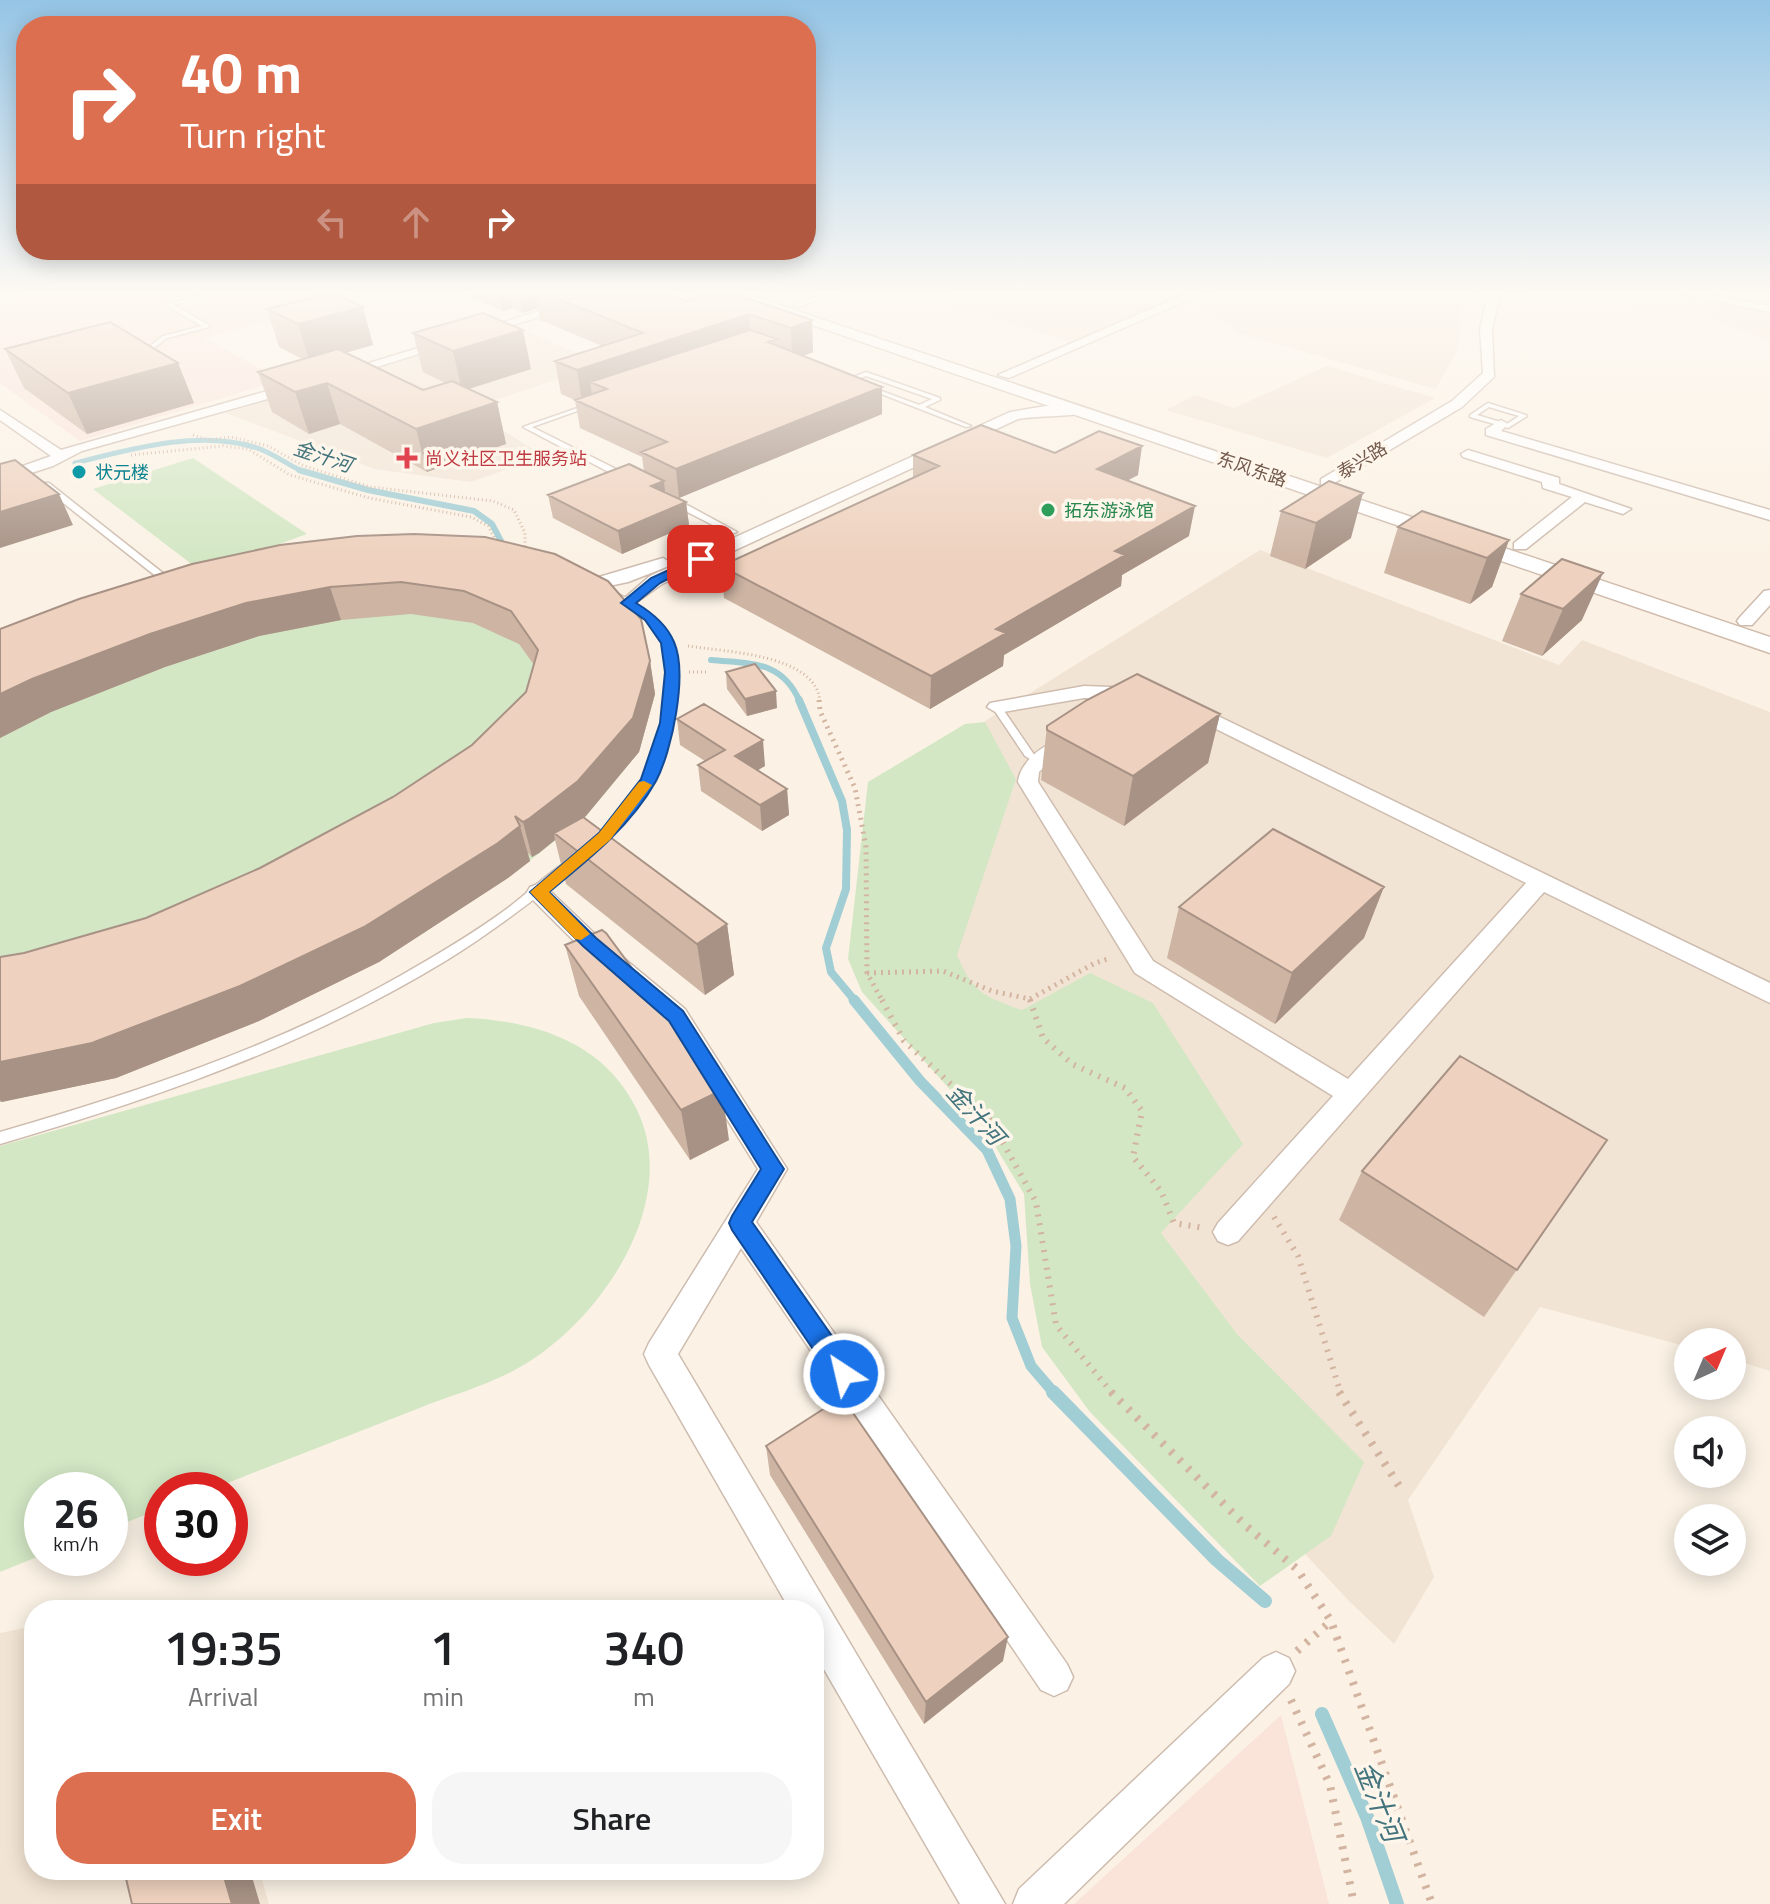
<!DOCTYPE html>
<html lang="en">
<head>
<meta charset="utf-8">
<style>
  body { margin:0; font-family:"Titillium Web","Noto Sans SC",sans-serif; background:#f6f6f6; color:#202124; height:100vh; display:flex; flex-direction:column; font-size:30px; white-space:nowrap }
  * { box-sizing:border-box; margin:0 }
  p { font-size:26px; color:#757577 }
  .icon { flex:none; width:44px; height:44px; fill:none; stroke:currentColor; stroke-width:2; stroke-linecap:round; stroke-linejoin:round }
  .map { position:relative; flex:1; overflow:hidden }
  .panel { position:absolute; left:24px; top:1600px; width:800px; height:280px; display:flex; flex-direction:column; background:#fff; border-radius:32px; box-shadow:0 4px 20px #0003 }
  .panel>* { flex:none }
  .top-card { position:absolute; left:16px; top:16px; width:800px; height:244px; border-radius:32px; box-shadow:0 4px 20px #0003; background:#dd6f51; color:#fff; overflow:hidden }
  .needle { width:52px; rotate:44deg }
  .fabs { position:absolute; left:1674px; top:1328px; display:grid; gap:16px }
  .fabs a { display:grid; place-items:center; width:72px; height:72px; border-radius:50%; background:#fff; box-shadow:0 4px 20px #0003; font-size:40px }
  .speed { position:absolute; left:24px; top:1472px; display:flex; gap:16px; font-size:40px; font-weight:700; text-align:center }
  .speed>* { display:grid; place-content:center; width:104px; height:104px; border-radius:50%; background:#fff; box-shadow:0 4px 20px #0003; line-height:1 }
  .speed small { font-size:20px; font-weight:400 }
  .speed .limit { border:12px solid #d22; background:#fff; color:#111 }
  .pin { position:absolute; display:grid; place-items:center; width:68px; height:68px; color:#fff; margin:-34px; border-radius:16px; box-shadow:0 4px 12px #0006 }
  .me { position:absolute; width:88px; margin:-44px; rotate:325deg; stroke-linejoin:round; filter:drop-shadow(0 0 6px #0008) }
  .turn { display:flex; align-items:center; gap:28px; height:168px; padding:0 32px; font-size:36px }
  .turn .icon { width:104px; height:104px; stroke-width:2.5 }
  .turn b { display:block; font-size:56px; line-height:68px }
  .lanes { display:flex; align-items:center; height:76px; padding:0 32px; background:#0003; justify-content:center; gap:40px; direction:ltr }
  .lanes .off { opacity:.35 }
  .eta { display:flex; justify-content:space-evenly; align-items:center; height:136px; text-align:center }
  .eta b { font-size:48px; font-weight:600; line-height:56px }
  .primary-button { display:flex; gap:16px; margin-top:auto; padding:16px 32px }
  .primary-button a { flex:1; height:92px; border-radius:32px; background:#dd6f51; color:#fff; font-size:32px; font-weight:600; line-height:92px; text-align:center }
  .primary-button a+a { background:#f6f6f6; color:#202124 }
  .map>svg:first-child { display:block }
  .residential { fill:#f2e4d4 }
  .commercial { fill:#fae3d9 }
  .green { fill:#d3e7c4 }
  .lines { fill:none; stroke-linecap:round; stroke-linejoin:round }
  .stream-far4 { stroke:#a1cdd4; stroke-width:5 }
  .stream-far3 { stroke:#a1cdd4; stroke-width:6 }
  .stream-far2 { stroke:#a1cdd4; stroke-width:8 }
  .stream-far1 { stroke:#a1cdd4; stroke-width:11 }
  .stream { stroke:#a1cdd4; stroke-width:14 }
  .lane-casing { stroke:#cebcaf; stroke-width:3 }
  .street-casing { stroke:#cebcaf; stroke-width:3 }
  .secondary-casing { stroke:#d0bcac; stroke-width:3 }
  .path-far3 { stroke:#d3b4a1; stroke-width:3; stroke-dasharray:1 3; stroke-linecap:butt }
  .path-far2 { stroke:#d3b4a1; stroke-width:5; stroke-dasharray:2 5; stroke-linecap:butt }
  .path-far1 { stroke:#d3b4a1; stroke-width:6; stroke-dasharray:2 7; stroke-linecap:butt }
  .path { stroke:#d3b4a1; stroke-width:8; stroke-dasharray:3 9; stroke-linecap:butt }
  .lane { fill:#fff; fill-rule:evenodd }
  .street { fill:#fff; fill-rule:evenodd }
  .secondary { fill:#fff; fill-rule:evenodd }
  .wall { fill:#cdb4a3 }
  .shaded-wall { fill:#a79285 }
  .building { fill:#eed1be; stroke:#a79285; stroke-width:2 }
  .route { fill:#1a73e8; stroke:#114b97; stroke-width:2 }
  .slow { fill:#f59e0b }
  .health-dot { fill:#e0444e; stroke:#fef6eb; stroke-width:3 }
  .culture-dot { fill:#0f9aa8; stroke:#fef6eb; stroke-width:3 }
  .leisure-dot { fill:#2e9e5b; stroke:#fef6eb; stroke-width:3 }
  .labels { text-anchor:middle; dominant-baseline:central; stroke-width:7; stroke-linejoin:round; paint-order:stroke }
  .far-health-label { font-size:18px; fill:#be3a42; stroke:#fef6eb; text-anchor:start }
  .far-street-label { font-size:18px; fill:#72594c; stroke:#fef6eb }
  .far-culture-label { font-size:18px; fill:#0d838f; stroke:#fef6eb; text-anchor:start }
  .far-leisure-label { font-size:18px; fill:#27864d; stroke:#fef6eb; text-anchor:start }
  .far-water-label { font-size:20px; font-style:italic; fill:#43747d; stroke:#fef6eb }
  .water-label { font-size:24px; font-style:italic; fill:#43747d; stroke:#fef6eb }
  .near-water-label { font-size:28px; font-style:italic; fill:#43747d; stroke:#fef6eb }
</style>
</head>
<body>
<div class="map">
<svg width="1770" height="1904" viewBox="0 0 1770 1904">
  <rect width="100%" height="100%" fill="#fbf2e5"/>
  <path class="residential" d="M954 295H1178L1174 300 1072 343 938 301Z
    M1214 295H1468L1462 305 1458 348 1436 389 1241 334 1203 305Z
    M1524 295H1708L1711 300 1770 313V341L1689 310Z
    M514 326 603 364 468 409 544 456 471 482 374 469 226 413Z
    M1327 366 1435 398 1327 458 1166 410 1195 395 1234 408Z
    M1260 550 1559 665 1582 640 1770 712V1371L1732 1359V1342H1688V1347L1540 1307 1408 1500 1434 1577 1394 1644 1348 1600 1156 1395 1022 1138 878 981 866 795Z
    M34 1626V1870H259L269 1904H0V1633Z"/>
  <path class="commercial" d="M24 295H352L353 298 204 338 282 380 80 441 0 383V301Z
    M1281 1715 1329 1904H1074Z"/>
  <path class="green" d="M193 458 307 534 202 572 93 489Z
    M367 567 655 694 639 752 586 816 508 878 116 1078 0 1102V669Z
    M985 722 1016 779 957 955C973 993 985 997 1022 1010L1090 973 1153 1003 1243 1144 1161 1233 1237 1334 1364 1462 1331 1536 1260 1586 1090 1412 1042 1347 1030 1284 1024 1194 983 1126 862 992 848 959 868 782 965 724Z
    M467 1018C537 1021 605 1043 637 1110 683 1205 596 1328 513 1371 483 1387 449 1396 417 1409 348 1436 278 1463 209 1490H162V1508L110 1529V1490H42V1555L0 1572V1146L434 1023Z"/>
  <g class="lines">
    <path class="stream-far4" d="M75 463C131 449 197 430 254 447 272 452 287 465 304 472"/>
    <path class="stream-far3" d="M299 470 368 490 474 511 492 524 501 541
      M711 660C751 664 782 660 800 702"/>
    <path class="stream-far2" d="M799 700 842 801 847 830 846 889 826 948 831 972 856 1002"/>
    <path class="stream-far1" d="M854 1000 920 1081 987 1150 1010 1199 1016 1246 1012 1318 1031 1366 1055 1394"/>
    <path class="stream" d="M1053 1392 1217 1560 1265 1601
      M1322 1714 1367 1817 1397 1904"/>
    <defs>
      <path id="lane" d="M202 295H212L173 305 209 325V327L167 338 154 348H150V346L163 336 202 326 165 305Z
        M823 295H832L798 307 793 306Z
        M866 372 940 398V400L925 407 971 426 966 427 866 388 871 387 919 405 932 399 866 376 849 382 846 380Z
        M1488 403 1526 415 1527 416 1508 428 1470 417V415ZM1489 407 1519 416 1507 424 1477 415Z
        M589 404 594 405 532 427 626 474V478H620L523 427Z
        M43 483H49L173 581V585H167L43 487Z
        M672 500H678L737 532 730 534 672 504Z
        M620 595C640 604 661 620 671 640 686 673 673 741 657 773 643 801 623 826 600 846L596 848 591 844 592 842C640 798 664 748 667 684 668 668 668 649 659 635 650 619 632 609 617 600L616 598Z
        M997 704 1000 705 1035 756 1034 758 1030 759 1025 756 992 707Z
        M576 857 580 858 582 861 580 864C537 897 494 931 447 960 308 1045 156 1098 0 1144V1132C138 1092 275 1047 400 976 437 955 474 933 508 908 528 893 555 866 576 857Z"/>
      <path id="street" d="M593 295H611L347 376 336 373Z
        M1183 295H1199L1009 378 998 375Z
        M1488 295H1500L1492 329 1494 377 1462 407 1331 485H1321V479L1452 401 1483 373 1480 329Z
        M1686 295H1712L1770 306V312Z
        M295 383 302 387 300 390 82 451 53 466 0 483V474L51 456 0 420V410L61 450Z
        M1046 406 1082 408 1089 412C1083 416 1033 416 1018 419L662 584 628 608 619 603 650 576 1010 412Z
        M1501 420 1508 424 1501 431 1770 510V520L1486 435V429Z
        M1468 450 1559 478V484L1631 509 1623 514 1585 502 1526 549H1514V543L1572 497 1543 488 1542 482 1463 457 1461 454Z
        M663 558 671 563 669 566 628 582 595 589 587 584 589 580Z
        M1770 590V605L1752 625H1740L1737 621 1740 617 1764 591Z
        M1084 686 1137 688 1146 694 1137 700 1084 698 997 713 987 707 990 703Z
        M1191 703 1770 983V1003L1544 892 1238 1241 1228 1245 1218 1241 1213 1232 1218 1223 1333 1096 1135 973 1018 782C1020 759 1055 733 1079 739L1082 743 1079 747 1050 761 1039 772 1038 782 1153 961 1348 1079 1526 883 1184 713 1181 709 1184 705Z
        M538 884 546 887 597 936 685 1009 787 1169 756 1222 1067 1664 1073 1677 1067 1690 1054 1696 1041 1690 741 1248 678 1354 1005 1904H960L814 1652V1610H790L649 1365 644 1354 649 1343 758 1169 667 1023 581 948 530 897 527 892 530 887Z
        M1276 1652 1289 1658 1295 1671 1289 1684 1064 1904H1013L1019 1889 1263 1658Z"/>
      <path id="secondary" d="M725 295H749L1770 637V653Z"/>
    </defs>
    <use href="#lane" class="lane-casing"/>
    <use href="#street" class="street-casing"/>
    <use href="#secondary" class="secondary-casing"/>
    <path class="path-far3" d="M193 435 209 440 231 437 268 446 304 466 370 487 493 501 514 510 525 533V552
      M131 455 223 446 248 449 290 475 369 498 471 517 488 526 498 545
      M688 646C725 652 817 654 820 702
      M689 672H708"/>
    <path class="path-far2" d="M819 700 820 711 855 788 866 847 867 973 883 1002
      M867 973 943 971 992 991 1030 999 1095 963 1111 958
      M1030 999 1031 1002"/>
    <path class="path-far1" d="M882 1000 904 1041 991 1121 1036 1202 1056 1325 1113 1394
      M1030 1000 1043 1038 1072 1064 1125 1088 1142 1111 1133 1157 1161 1191 1174 1223 1204 1228
      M1274 1217 1298 1256 1341 1394"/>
    <path class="path" d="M1111 1392 1246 1526 1297 1569 1331 1621 1432 1904
      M1339 1392 1401 1489
      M1297 1651 1331 1621
      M1291 1700 1330 1785 1354 1904"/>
    <use href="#lane" class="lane"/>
    <use href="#street" class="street"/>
    <use href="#secondary" class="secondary"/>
  </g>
  <path class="wall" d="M466 295H671L686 301 812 320 813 352 803 356 882 387V414L679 498 665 491V492L686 502 689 525 622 554 553 518 548 495 644 471 642 457 580 428 575 400 561 394 555 361 602 346 540 320 538 308 523 313 512 308 503 311Z
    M363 307 373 345 345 353 423 390 445 383 423 372 413 333 531 369 469 389 497 402 506 444 427 472 340 424 309 434 272 412 258 372 302 359 279 347 267 309Z
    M5 349 178 363 194 403 87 434 24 388Z
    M1055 453 1138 475 1128 480 1189 536 1122 575 1121 586 1004 655 1003 666 930 709 724 598 721 566 913 478V455Z
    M1329 481 1351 538 1305 569 1270 556 1281 511Z
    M1398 527 1509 540 1492 587 1470 604 1384 573Z
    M485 537 650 661 655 694 639 752 583 817 727 924 734 975 705 995 566 884 555 840 539 853 532 857 528 853 530 861 508 878 379 962 259 1021 116 1078 0 1102V957L24 953 146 918 260 868 393 797 472 745 526 692 534 665 519 644 473 623 411 614 341 620 259 636 165 667 51 712 0 738V629Z
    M1562 559 1582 620 1542 656 1502 641 1521 594Z
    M726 672 777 708 747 716 727 689Z
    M1220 714 1208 763 1124 826 1041 780 1047 726Z
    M677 719 765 766 758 770 787 789 789 815 762 831 701 791 698 765 705 761 680 745Z
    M1179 907 1364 938 1275 1024 1167 958Z
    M565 945 729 1140 690 1160 579 996Z
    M1607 1140 1484 1317 1339 1220 1362 1171Z
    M766 1446 1003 1661 924 1724 770 1475Z"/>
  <path class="shaded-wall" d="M500 295H510L512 308 503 311Z
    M520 295H536L538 308 523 313Z
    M363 307 373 345 310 363 298 324Z
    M749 314 751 345 590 382 593 400 582 403 577 370Z
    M812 320 813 352 792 360 791 328Z
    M523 330 531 369 462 391 453 351Z
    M178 363 194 403 87 434 68 393Z
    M327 383 340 424 309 434 295 392Z
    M882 387V414L679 498 676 469Z
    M497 402 506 444 427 472 416 429Z
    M1142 446 1138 475 1093 499 1097 469Z
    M664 481 666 503 651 486Z
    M1363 493 1351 538 1305 569 1316 523Z
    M59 494 73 525 0 548V512Z
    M686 502 689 525 622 554 618 531Z
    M1195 506 1189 536 1122 575 1121 586 1004 655 1003 666 930 709 931 676 996 629 1115 551Z
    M1509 540 1492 587 1470 604 1487 558Z
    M1603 573 1582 620 1542 656 1563 609Z
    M330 587 341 620 259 636 165 667 51 712 0 738V694L32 679 150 634 246 603Z
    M650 661 655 694 639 752 586 816 559 837 554 833 555 840 539 853 532 857 523 822Z
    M776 691 777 708 747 716 745 699Z
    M1220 714 1208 763 1124 826 1133 776Z
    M763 740 765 766 738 782 735 756Z
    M787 789 789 815 762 831 760 805Z
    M520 826 530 861 508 878 379 962 259 1021 116 1078 2 1102 0 1100V1062Z
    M1384 887 1364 938 1275 1024 1292 973Z
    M727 924 734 975 705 995 697 944Z
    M722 1090 729 1140 690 1160 681 1110Z
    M1008 1637 1003 1661 924 1724 926 1702Z
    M222 1870H250L260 1904H232Z"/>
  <path class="building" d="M322 295H337L363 307 298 324 267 309Z
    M549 295H671L686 301 704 295H738L812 320 791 328 749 314 577 370 555 361 643 333Z
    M483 313 523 330 453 351 413 333Z
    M110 322 178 363 68 393 5 349Z
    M750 330 777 339 768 342 882 387 676 469 641 452 667 442 575 400 607 389 590 382Z
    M338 349 423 390 452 381 497 402 416 429 327 383 295 392 258 372Z
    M981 425 1055 453 1099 431 1142 446 1097 469 1195 506 1115 551 1125 555 996 629 1006 633 931 676 721 566 939 466 913 455Z
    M15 460 59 494 0 512V464Z
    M629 464 664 481 651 486 686 502 618 531 548 495Z
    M1329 481 1363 493 1316 523 1281 511Z
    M1422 511 1509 540 1487 558 1398 527Z
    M414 534 485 537 555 554 608 581 641 619 650 661 633 718 578 781 530 818 523 822 515 816 520 826 498 843 364 927 240 986 92 1043 0 1062V957L24 953 146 918 260 868 393 797 472 745 526 692 538 650 511 611 464 591 401 582 330 587 246 603 150 634 32 679 0 694V629L79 599 192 564 280 545 357 536Z
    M1562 559 1603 573 1563 609 1521 594Z
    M755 664 776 691 745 699 726 672Z
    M1137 674 1220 714 1133 776 1047 730V726L1087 700Z
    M704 704 763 740 735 756 787 789 760 805 698 765 725 750 677 719Z
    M583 817 727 924 697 944 554 833Z
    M1273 829 1384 887 1292 973 1179 907Z
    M602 930 606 933 722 1090 681 1110 565 945Z
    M1460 1056 1607 1140 1517 1270 1362 1171Z
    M842 1397 1008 1637 926 1702 766 1446Z
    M124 1870H222L232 1904H132Z"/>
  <linearGradient id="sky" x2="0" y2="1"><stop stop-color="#95c5e6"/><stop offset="0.52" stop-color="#fdf9f3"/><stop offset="1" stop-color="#fdf9f3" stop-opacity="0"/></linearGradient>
  <rect width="1770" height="562" fill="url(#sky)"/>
  <path class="route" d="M697 557 707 559 660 583 636 603C651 612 667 625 674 642 688 674 672 751 656 781 631 826 588 860 549 892L596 938 683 1011 780 1163 784 1169 752 1222 853 1366 857 1374 853 1383 844 1386 836 1383 732 1230 729 1223 732 1216 761 1169 669 1021 583 946 530 892 599 833 641 779 660 723 665 672 661 643 645 620 621 603 651 578Z"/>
  <path class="slow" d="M644 781 652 785 610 840 549 892 590 934 581 940 575 939 530 892 599 833 639 782Z"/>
  <path class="health-dot" d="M403 446h8v8h8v8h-8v8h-8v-8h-8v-8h8z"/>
  <circle class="culture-dot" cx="79" cy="472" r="8"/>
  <circle class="leisure-dot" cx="1048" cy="510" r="8"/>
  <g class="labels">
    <g class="far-health-label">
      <text x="425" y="458">尚义社区卫生服务站</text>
    </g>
    <g class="far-street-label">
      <text transform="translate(1362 460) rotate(-31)">泰兴路</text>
      <text transform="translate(1252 469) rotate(19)">东风东路</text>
    </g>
    <g class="far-culture-label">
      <text x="95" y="472">状元楼</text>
    </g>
    <g class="far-leisure-label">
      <text x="1064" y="510">拓东游泳馆</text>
    </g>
    <g class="far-water-label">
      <text transform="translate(323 456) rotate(18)">金汁河</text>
    </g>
    <g class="water-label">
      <text transform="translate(976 1114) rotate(48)">金汁河</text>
    </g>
    <g class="near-water-label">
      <text transform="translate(1380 1801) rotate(68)">金汁河</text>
    </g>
  </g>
</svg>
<div class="fabs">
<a><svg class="needle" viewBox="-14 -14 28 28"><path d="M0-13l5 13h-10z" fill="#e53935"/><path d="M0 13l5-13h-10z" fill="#757577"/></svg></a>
<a><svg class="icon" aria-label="sound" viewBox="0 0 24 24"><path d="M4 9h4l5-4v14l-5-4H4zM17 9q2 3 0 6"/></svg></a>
<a><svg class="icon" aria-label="layers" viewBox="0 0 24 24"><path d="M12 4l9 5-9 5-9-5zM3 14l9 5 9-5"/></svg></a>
</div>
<div class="speed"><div>26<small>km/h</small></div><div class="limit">30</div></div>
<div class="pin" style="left:701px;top:559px;background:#d93025"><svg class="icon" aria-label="arrive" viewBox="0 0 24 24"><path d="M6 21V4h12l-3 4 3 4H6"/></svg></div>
<svg class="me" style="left:844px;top:1374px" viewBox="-20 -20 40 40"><circle r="17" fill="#1a73e8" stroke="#fff" stroke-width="3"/><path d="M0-11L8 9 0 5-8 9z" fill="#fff"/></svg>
<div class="top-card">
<div class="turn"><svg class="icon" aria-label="right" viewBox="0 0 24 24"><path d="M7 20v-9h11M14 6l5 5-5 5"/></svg><div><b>40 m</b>Turn right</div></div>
<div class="lanes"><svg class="icon off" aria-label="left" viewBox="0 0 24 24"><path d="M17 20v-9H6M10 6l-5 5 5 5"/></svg><svg class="icon off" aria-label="ahead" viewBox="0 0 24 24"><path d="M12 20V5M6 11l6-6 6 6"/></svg><svg class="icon" aria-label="right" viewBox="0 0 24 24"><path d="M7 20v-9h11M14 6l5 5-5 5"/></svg></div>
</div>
<section class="panel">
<div class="eta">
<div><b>19:35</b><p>Arrival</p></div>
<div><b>1</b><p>min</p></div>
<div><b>340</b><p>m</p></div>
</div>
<div class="primary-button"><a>Exit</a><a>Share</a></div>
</section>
</div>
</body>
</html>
